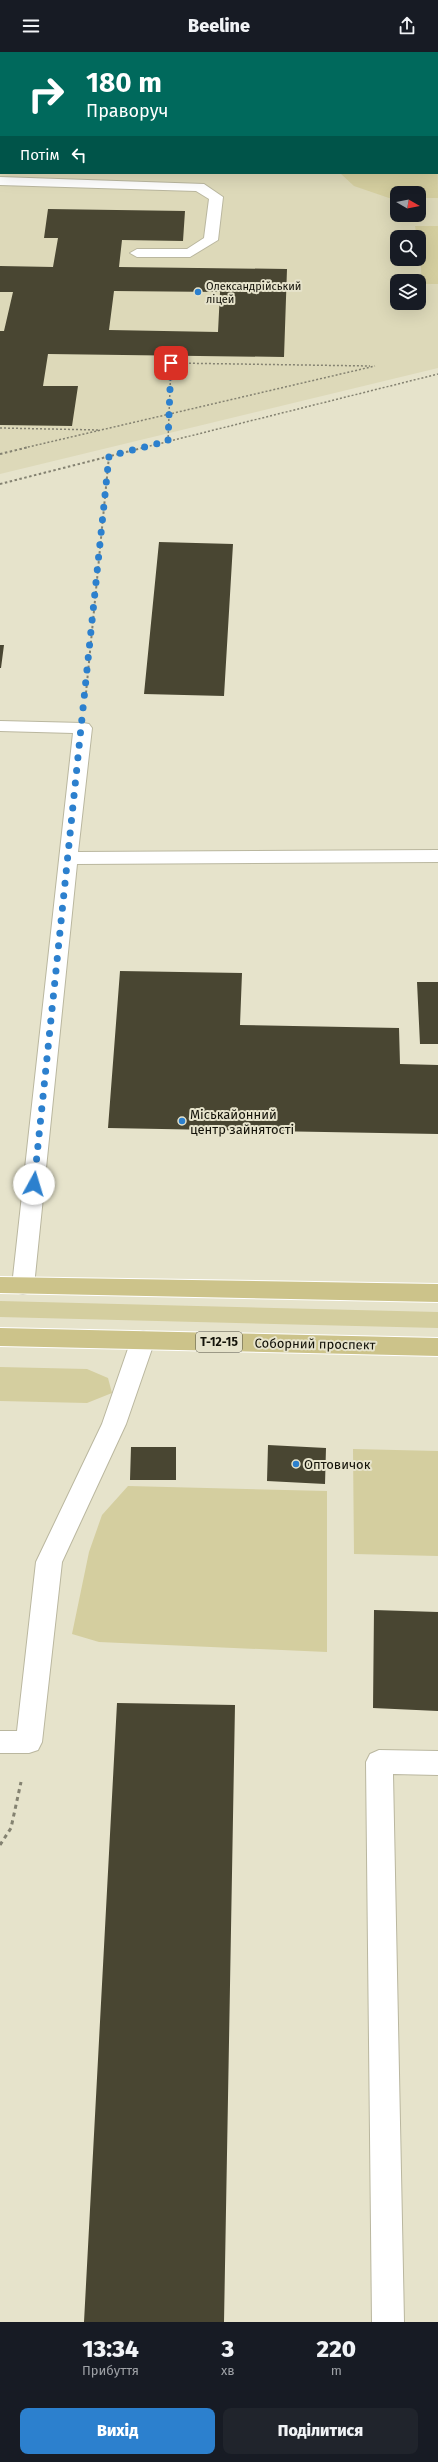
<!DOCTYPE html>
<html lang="uk">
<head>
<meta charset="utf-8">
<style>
  body { margin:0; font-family:"Fira Sans",sans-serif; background:#20242c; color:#f1f3f6; height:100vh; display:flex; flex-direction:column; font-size:15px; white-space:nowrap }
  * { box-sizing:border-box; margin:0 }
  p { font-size:13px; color:#9ea1a6 }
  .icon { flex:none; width:22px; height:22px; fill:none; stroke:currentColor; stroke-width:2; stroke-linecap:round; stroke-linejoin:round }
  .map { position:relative; height:2270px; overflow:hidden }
  .drawer { display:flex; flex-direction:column; background:#171b24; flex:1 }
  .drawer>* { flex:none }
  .top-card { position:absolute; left:0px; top:0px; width:438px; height:122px; box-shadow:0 4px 16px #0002; background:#00695c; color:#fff; overflow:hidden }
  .needle { width:26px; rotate:99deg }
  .buttons { position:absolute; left:390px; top:134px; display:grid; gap:8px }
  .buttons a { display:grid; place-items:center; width:36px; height:36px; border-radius:8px; background:#171b24; box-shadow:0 4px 16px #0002; font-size:20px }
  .pin { position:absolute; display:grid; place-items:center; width:34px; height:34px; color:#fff; margin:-17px; border-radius:8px; box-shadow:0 2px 6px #0006 }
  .me { position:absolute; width:44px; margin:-22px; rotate:6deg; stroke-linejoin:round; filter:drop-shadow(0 0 3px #0008) }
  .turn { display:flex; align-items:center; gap:14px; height:84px; padding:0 20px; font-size:18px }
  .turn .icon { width:52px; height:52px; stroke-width:2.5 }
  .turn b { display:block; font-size:28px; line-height:34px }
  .then { display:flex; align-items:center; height:38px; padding:0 20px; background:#0003; gap:8px; font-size:15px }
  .eta { display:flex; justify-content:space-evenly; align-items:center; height:68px; text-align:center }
  .eta b { font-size:24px; font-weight:800; line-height:28px }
  .button { display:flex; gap:8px; margin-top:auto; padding:8px 20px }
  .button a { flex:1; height:46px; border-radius:8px; background:#2c80ce; color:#fff; font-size:16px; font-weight:800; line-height:46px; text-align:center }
  .button a+a { background:#20242c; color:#f1f3f6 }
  header { display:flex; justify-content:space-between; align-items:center; height:52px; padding:0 20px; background:#171b24; font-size:18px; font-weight:800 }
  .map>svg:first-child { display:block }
  .built { fill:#ddd9b9; fill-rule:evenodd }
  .green { fill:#d4ce9f }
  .building { fill:#494632; fill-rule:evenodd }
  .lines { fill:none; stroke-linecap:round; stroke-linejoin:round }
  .minor-casing { stroke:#bab79f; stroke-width:2 }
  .major-casing { stroke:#fff; stroke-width:2 }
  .path-far2 { stroke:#848271; stroke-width:1.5; stroke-dasharray:2 2; stroke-linecap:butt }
  .path-far1 { stroke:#848271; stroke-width:2; stroke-dasharray:2.5 2.5; stroke-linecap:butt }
  .path { stroke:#848271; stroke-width:3; stroke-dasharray:4 4; stroke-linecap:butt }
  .minor { fill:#fff; fill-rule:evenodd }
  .major { fill:#ccc38a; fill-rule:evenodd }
  .route { stroke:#2c80ce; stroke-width:7; stroke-dasharray:0 12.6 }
  .poi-dot { fill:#2c80ce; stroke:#e6e3cb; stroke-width:1.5 }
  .labels { text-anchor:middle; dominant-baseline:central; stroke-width:4; stroke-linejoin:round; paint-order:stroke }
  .far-poi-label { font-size:11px; fill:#131209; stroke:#e6e3cb; text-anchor:start }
  .shield { fill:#e6e3cb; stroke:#525143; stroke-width:1 }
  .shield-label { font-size:12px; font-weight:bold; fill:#131209 }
  .poi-label { font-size:13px; fill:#131209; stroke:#e6e3cb; text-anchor:start }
  .street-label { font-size:13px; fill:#131209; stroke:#e6e3cb }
</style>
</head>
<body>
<header><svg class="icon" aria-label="menu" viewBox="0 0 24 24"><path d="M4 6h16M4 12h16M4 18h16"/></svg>Beeline<svg class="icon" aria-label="share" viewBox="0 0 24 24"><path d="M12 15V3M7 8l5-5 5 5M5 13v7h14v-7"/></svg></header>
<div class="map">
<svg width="438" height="2270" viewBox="0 0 438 2270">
  <rect width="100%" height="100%" fill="#e6e3cb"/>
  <path class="built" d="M0 42 1 121H437L438 47V316L0 422ZM397 141H419V163H397ZM397 185H419V207H397ZM397 229H419V251H397Z"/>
  <path class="green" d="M437 64 438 146H419V141H397V146H389L354 134 340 121H437Z
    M415 174H438V232H422L419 185H417Z
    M0 1249 438 1260V1276L0 1265Z
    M0 1315 87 1317 108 1326 112 1341 87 1351 0 1349Z
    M353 1397 438 1399V1504L354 1502Z
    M128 1434 327 1439V1600L99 1590 72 1582 89 1500 102 1463Z"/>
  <path class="building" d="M48 157 185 159 183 189 122 188 119 215 287 217 284 305 48 302 43 334H78L72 374 0 373V279H4L13 240H0V214L53 215 58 186H44ZM114 239 220 240 218 280 109 278Z
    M159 490 233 492 224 644 144 642Z
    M0 593H4L1 616H0Z
    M120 919 242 921 240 973 399 976 400 1012 438 1013V1082L108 1076Z
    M417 930H438V992H420Z
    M268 1393 326 1396 325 1432 267 1429Z
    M131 1395H176V1428H130Z
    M374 1558 438 1560V1659L373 1656Z
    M117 1651 235 1653 224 2270H84Z"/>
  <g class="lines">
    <defs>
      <path id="minor" d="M0 125 204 132 223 145 218 188 190 205H137L130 201 137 197H187L204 186 209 147 196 139 0 133Z
        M0 669 83 671 89 672 92 676 78 800 438 798V810L77 812 34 1234 31 1240 23 1242 15 1240 12 1234 73 681 0 679Z
        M143 1279 151 1282 155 1288 126 1372 62 1510 42 1690 38 1698 29 1701H0V1679H17L36 1510 102 1372 131 1288 135 1282Z
        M379 1698 438 1699V1723L393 1722 404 2270H372L366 1710 370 1702Z"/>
      <path id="major" d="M0 1225 438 1232V1250L0 1241Z
        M0 1276 438 1286V1304L0 1294Z"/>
    </defs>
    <use href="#minor" class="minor-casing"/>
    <use href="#major" class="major-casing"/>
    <path class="path-far2" d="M0 376 100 378
      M168 389 171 311 370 314
      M24 396 375 314
      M142 396 438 322"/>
    <path class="path-far1" d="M0 402 29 395
      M0 432 146 395
      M86 641 109 404"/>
    <path class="path" d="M0 1793 11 1776 21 1730"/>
    <use href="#minor" class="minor"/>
    <use href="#major" class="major"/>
  </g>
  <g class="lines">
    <path class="route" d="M34 1132 109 404 168 389 171 311"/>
  </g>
  <g class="poi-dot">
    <circle cx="198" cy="240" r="4"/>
    <circle cx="182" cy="1069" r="4"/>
    <circle cx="296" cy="1412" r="4"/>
  </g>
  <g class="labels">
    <g class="far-poi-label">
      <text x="206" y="234">Олександрійський<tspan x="206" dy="13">ліцей</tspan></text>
    </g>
    <rect class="shield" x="196" y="1280" width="46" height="20" rx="3"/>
    <g class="shield-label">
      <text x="219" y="1290">Т-12-15</text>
    </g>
    <g class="poi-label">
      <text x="190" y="1062">Міськайонний<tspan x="190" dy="15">центр зайнятості</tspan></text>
      <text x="304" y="1412">Оптовичок</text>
    </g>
    <g class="street-label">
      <text transform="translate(315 1292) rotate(1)">Соборний проспект</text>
    </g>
  </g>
</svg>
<div class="buttons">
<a><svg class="needle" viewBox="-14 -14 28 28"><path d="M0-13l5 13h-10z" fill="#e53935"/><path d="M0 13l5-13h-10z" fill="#9ea1a6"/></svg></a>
<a><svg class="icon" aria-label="search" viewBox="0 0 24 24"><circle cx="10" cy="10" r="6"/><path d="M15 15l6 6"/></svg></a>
<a><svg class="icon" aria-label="layers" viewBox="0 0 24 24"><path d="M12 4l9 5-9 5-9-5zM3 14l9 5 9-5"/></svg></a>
</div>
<div class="pin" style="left:171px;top:311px;background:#d93025"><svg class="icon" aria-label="arrive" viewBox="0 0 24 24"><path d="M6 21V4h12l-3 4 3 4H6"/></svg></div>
<svg class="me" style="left:34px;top:1132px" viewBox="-20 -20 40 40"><circle r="19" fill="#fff"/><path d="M0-13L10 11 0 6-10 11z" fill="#2c80ce"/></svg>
<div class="top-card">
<div class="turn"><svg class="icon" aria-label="right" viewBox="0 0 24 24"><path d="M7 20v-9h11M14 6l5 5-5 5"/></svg><div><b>180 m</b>Праворуч</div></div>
<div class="then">Потім<svg class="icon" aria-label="left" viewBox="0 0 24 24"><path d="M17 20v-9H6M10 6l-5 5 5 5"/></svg></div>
</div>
</div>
<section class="drawer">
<div class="eta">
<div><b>13:34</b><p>Прибуття</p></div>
<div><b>3</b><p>хв</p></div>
<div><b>220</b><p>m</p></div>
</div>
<div class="button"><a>Вихід</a><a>Поділитися</a></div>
</section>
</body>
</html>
